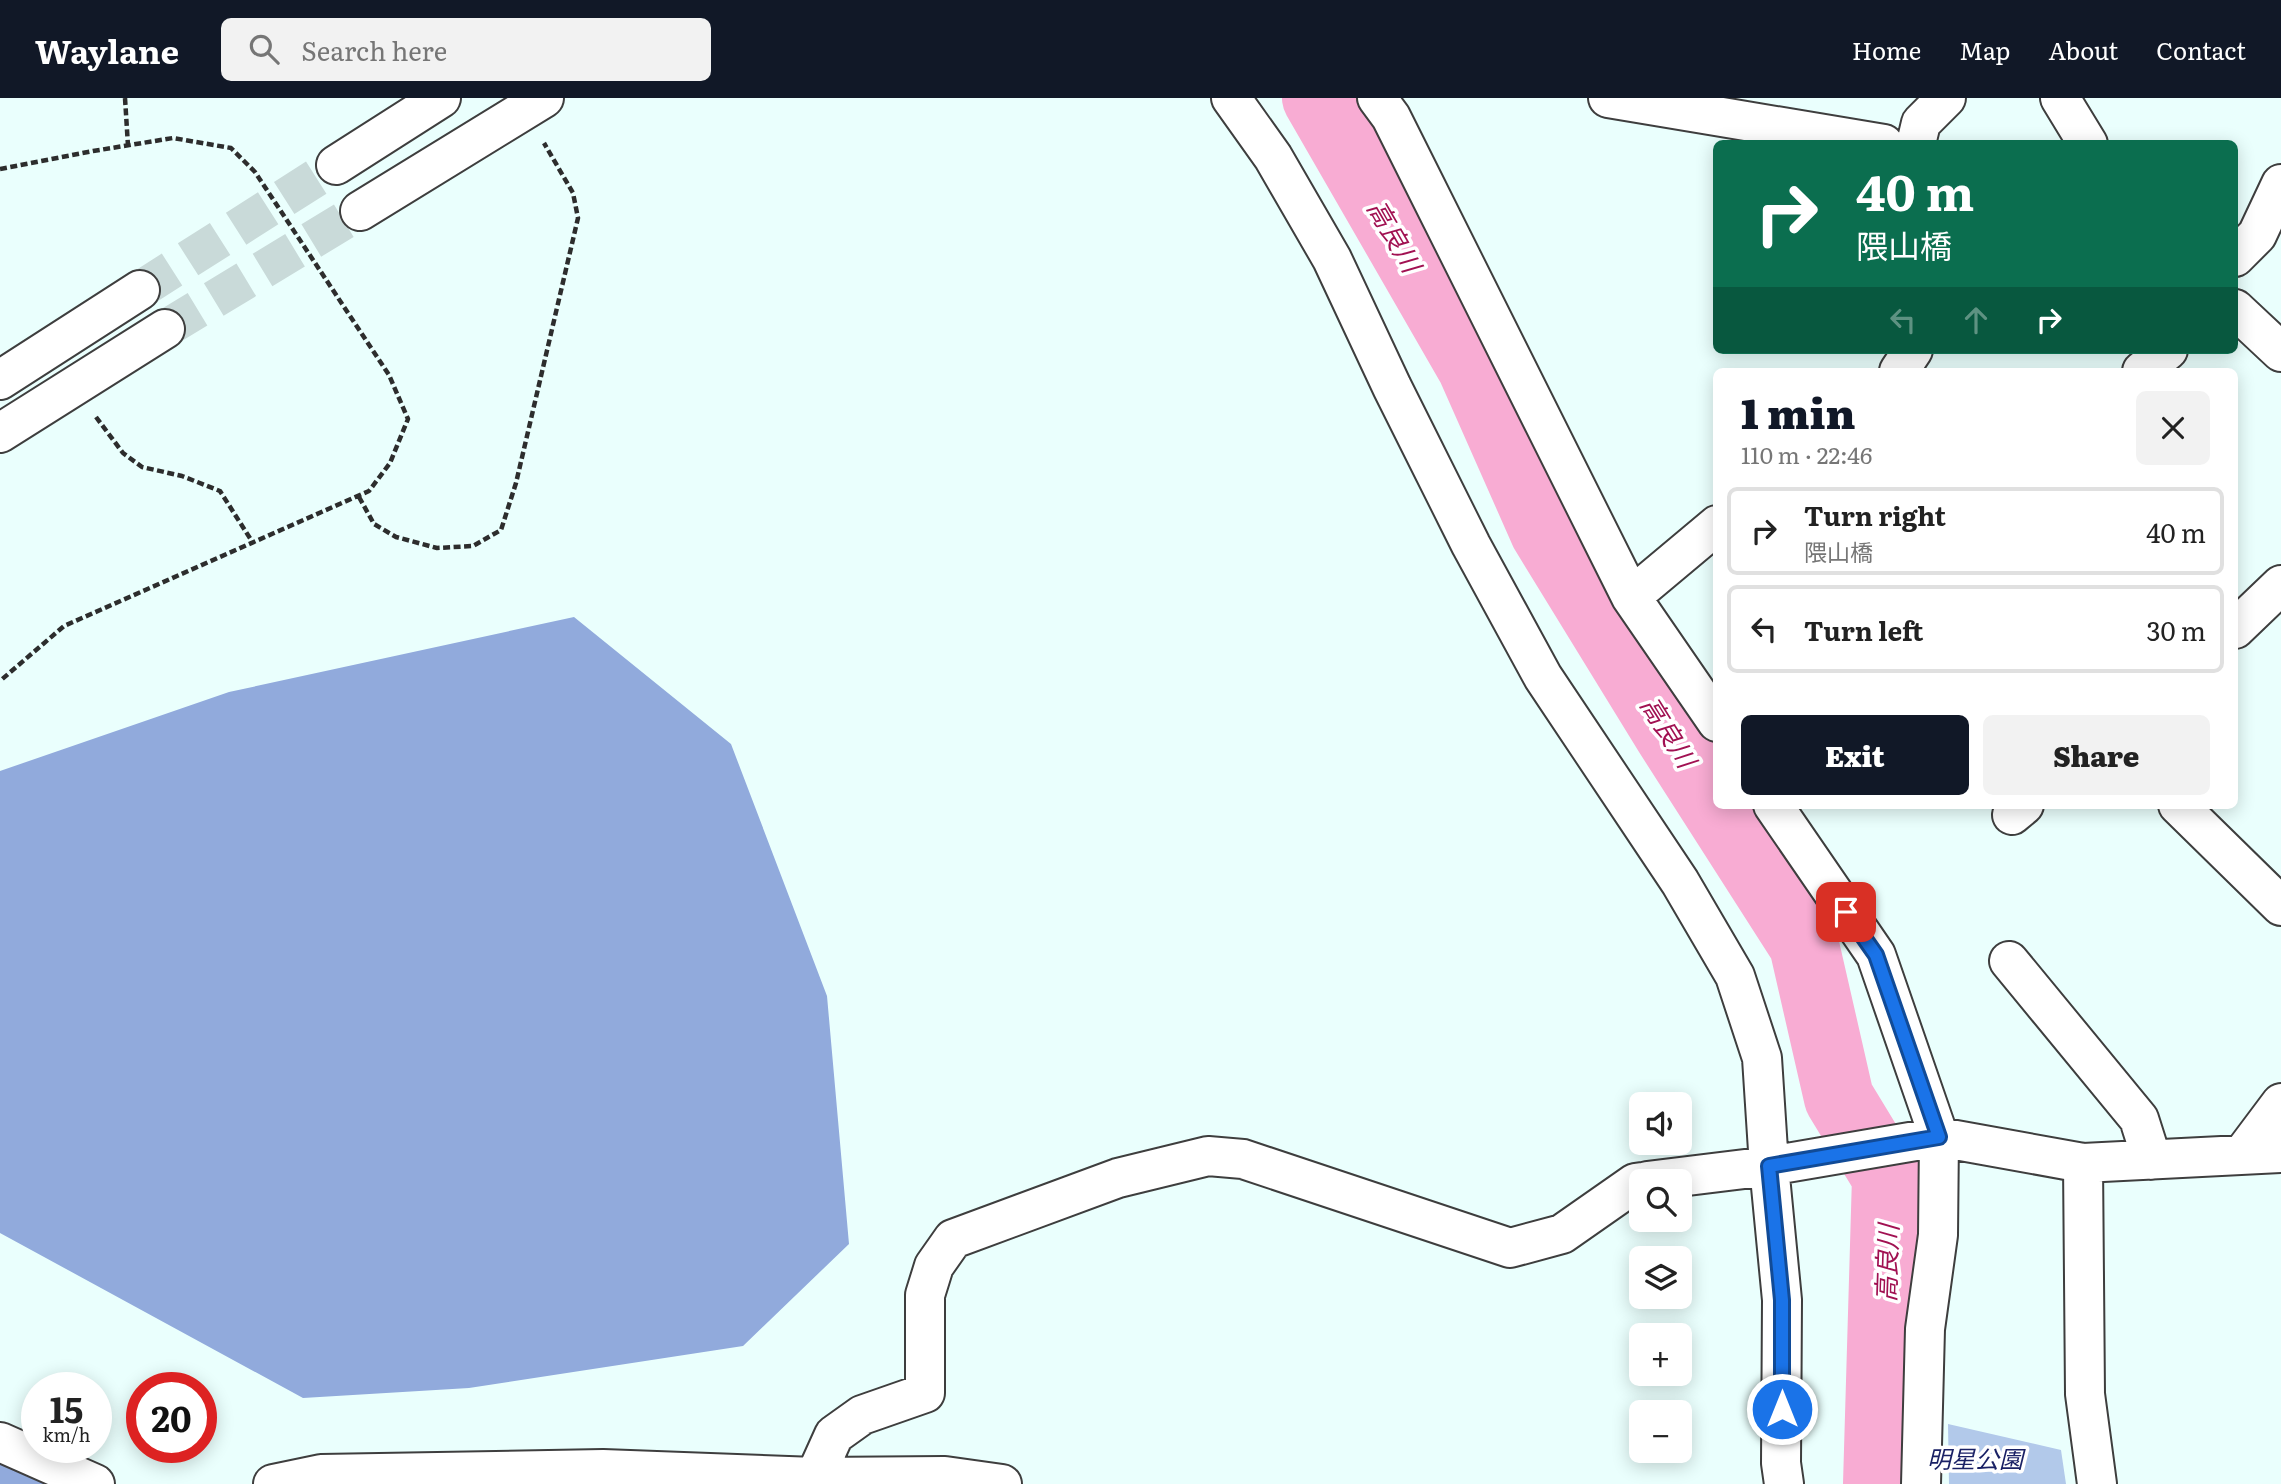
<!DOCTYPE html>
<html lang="en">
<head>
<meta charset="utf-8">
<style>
  body { margin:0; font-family:Literata,"Noto Sans JP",serif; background:#f2f2f2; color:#222; height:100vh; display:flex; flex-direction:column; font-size:26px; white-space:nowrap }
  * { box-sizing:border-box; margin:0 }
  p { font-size:23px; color:#767676 }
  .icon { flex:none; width:38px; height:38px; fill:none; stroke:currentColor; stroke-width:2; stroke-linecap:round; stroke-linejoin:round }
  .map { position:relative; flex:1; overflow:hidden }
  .sheet { position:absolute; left:1713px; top:270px; width:525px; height:441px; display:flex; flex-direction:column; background:#fff; border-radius:10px; box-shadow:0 4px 18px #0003 }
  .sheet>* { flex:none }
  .guide { position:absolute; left:1713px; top:42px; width:525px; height:214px; border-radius:10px; box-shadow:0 4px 18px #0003; background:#0b6e4f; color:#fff; overflow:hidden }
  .buttons { position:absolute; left:1629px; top:994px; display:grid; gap:14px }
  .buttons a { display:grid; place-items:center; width:63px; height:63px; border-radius:10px; background:#fff; box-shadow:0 4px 18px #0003; font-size:35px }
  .speed { position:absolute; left:21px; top:1274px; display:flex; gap:14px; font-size:35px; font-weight:700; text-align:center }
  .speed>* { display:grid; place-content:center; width:91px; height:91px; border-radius:50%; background:#fff; box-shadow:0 4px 18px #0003; line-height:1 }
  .speed small { font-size:18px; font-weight:400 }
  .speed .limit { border:10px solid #d22; background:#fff; color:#111 }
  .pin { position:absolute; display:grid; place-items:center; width:60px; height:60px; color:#fff; margin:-30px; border-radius:14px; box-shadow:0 4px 10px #0006 }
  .me { position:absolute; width:77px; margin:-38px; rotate:0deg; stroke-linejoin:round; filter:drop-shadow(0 0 5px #0008) }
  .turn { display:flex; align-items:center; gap:24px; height:147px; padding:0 28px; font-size:32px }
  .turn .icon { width:91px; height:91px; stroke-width:2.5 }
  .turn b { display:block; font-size:49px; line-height:60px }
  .lanes { display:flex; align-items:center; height:66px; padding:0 28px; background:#0003; justify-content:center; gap:35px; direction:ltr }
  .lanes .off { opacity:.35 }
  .round { display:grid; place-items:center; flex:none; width:74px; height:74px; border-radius:10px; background:#f2f2f2 }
  .summary { display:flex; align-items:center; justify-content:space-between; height:119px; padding:0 28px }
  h1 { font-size:42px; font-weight:800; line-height:52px; color:#111827 }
  .cta { display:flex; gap:14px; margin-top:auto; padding:14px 28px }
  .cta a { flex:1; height:80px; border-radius:10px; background:#111827; color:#fff; font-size:28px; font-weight:800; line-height:80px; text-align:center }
  .cta a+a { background:#f2f2f2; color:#222 }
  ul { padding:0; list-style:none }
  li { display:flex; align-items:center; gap:21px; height:88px; margin:0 14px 10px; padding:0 14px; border:4px solid #e0e0e0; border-radius:10px }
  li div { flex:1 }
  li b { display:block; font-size:26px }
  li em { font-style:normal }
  header { display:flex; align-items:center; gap:42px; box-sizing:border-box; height:98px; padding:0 35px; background:#111827; color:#fff }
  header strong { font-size:33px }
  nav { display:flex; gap:38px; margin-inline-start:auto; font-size:24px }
  .search { width:490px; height:63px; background:#f2f2f2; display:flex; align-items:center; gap:18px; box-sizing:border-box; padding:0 24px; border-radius:10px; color:#767676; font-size:26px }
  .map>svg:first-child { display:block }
  .green { fill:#b2c9ea }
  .forest { fill:#91aadc }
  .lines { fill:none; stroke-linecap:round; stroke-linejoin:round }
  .river { stroke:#f8acd3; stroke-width:70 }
  .minor-tunnel { stroke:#c9dad9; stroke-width:38; stroke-dasharray:38 19; stroke-linecap:butt }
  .minor-casing { stroke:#3e3e3e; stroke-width:42 }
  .path { stroke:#2d2d2d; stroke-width:4.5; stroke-dasharray:7 3.5; stroke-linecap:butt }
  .minor { stroke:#fff; stroke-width:38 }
  .route-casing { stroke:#114b97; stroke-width:18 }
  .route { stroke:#1a73e8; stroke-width:12 }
  .labels { text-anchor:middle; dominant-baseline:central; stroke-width:7; stroke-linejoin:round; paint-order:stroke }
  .park-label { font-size:24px; font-style:italic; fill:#1a2165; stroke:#fff }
  .water-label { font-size:26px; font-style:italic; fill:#a11152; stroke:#fff }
</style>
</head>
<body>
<header>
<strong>Waylane</strong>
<div class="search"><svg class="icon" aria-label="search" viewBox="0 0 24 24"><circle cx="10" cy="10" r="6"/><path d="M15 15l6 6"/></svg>Search here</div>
<nav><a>Home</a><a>Map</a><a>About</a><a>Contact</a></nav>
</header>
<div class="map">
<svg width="2281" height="1386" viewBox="0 0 2281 1386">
  <rect width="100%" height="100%" fill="#eafffd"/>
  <path class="green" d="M1948 1326 2061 1352 2066 1386H1949Z"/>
  <path class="forest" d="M574 519 731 646 827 898 849 1146 743 1248 469 1290 303 1300 0 1135V673L229 594Z
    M0 1344 95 1386H0Z"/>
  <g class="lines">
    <path class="river" d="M1317 0 1472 269 1545 434 1669 636 1804 847 1839 1000 1887 1079 1878 1386"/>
    <path class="minor-tunnel" d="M140 192 336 67
      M165 231 360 113"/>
    <defs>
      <path id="minor" d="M1231 0 1273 59 1332 161 1392 289 1471 447 1543 579 1680 784 1735 878 1762 960 1769 1068 1782 1202 1781 1365 1784 1386
        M1377 0 1391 19 1631 499 1717 624
        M1608 0 1884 46
        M2060 0 2088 46
        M1916 46 1921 25 1946 0
        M336 67 441 0
        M360 113 544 0
        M2235 159 2257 137 2281 86
        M2235 211 2281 254
        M1899 273 1913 252
        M2142 273 2168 252
        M0 282 140 192
        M0 335 165 231
        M1631 499 1717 427
        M2235 531 2281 487
        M1773 707 1876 857 1939 1039 1938 1137 1925 1231 1921 1386
        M2178 707 2281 808
        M2012 717 2024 707
        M2009 863 2139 1021 2152 1062
        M2242 1057 2281 1005
        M2083 1065 2085 1296 2097 1386
        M1647 1083 1769 1068 1939 1039 2083 1065 2281 1055
        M0 1344 95 1386
        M815 1379 834 1337 862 1317 925 1295V1197L934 1168 953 1141 1118 1080 1208 1058 1243 1061 1510 1150 1562 1136 1635 1085 1642 1084
        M273 1386 321 1376 603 1371 815 1379 945 1378 1002 1386"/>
    </defs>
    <use href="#minor" class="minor-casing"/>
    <path class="path" d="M125 0 128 48
      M0 71 93 53 173 40 231 50 255 74 389 277 408 321 390 365 369 393 64 528 0 583
      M96 319 123 355 142 369 182 378 220 393 253 445
      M359 399 374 426 396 439 437 450 473 448 501 432 516 385 578 120 573 95 544 45"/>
    <use href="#minor" class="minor"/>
  </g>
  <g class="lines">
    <defs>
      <path id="route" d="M1782 1311V1202L1769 1068 1939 1039 1876 857 1846 814"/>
    </defs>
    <use href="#route" class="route-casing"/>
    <use href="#route" class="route"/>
  </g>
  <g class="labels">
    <g class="park-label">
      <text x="1975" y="1359">明星公園</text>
    </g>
    <g class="water-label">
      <text transform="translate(1396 137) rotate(60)">高良川</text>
      <text transform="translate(1670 633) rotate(58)">高良川</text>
      <text transform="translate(1885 1165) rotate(-88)">高良川</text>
    </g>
  </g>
</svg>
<div class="buttons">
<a><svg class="icon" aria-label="sound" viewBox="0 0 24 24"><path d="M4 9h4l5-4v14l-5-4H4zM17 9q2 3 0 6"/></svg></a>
<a><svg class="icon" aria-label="search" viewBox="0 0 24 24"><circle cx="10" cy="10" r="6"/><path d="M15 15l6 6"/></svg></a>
<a><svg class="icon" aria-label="layers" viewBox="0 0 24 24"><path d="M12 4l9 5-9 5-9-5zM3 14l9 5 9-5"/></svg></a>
<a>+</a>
<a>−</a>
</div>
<div class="speed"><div>15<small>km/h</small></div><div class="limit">20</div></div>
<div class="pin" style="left:1846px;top:814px;background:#d93025"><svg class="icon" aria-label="arrive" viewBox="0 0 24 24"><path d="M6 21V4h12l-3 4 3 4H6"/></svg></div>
<svg class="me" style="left:1782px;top:1311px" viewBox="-20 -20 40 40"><circle r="17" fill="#1a73e8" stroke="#fff" stroke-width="3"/><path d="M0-11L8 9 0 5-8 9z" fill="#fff"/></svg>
<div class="guide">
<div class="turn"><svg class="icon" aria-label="right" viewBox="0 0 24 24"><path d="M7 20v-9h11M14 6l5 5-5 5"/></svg><div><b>40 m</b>隈山橋</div></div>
<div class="lanes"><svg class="icon off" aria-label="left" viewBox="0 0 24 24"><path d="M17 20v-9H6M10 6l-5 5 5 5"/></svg><svg class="icon off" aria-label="ahead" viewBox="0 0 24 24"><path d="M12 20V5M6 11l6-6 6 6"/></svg><svg class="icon" aria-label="right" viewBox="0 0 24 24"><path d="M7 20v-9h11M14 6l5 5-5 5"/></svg></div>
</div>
<section class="sheet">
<div class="summary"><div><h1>1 min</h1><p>110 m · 22:46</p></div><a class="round"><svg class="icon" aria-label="close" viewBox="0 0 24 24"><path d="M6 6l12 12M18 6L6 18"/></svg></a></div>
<ul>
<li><svg class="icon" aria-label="right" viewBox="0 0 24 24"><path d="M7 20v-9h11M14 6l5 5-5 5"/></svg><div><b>Turn right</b><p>隈山橋</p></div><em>40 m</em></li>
<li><svg class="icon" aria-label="left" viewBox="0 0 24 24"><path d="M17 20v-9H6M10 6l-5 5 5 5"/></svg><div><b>Turn left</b></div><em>30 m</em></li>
</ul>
<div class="cta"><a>Exit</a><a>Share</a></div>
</section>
</div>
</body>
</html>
